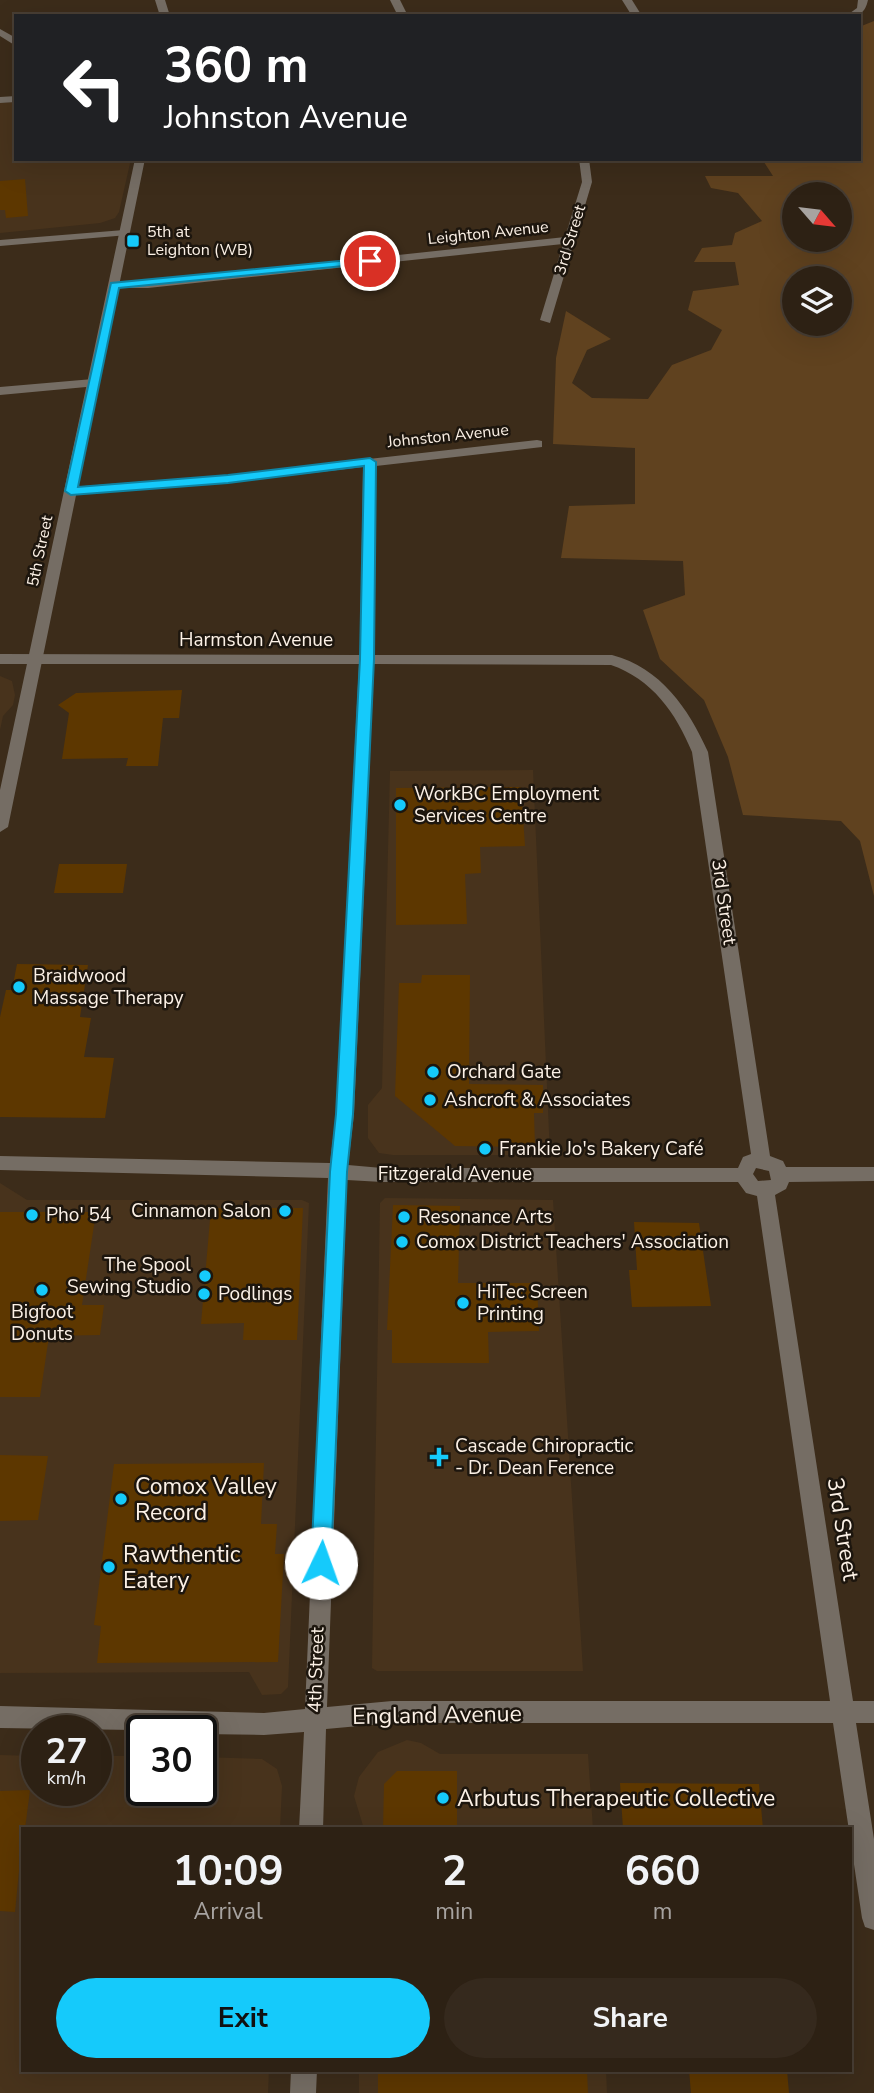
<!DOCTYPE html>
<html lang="en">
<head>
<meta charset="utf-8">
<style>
  body { margin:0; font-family:"Nunito Sans",sans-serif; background:#35291d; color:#f1f3f6; height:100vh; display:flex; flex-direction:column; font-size:26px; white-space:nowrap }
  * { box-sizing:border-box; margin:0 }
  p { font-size:23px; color:#a7a3a0 }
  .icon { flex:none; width:38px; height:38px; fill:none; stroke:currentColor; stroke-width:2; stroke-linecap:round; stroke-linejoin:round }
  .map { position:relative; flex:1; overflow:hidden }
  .side { position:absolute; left:21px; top:1827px; width:831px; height:245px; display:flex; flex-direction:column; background:#2d2114; border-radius:0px; box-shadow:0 7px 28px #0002,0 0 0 2px #483e34 }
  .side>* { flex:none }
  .top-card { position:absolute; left:14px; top:14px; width:847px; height:147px; border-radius:0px; box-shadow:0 7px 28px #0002,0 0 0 2px #483e34; background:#202124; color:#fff; overflow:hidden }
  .needle { width:46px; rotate:118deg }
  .controls { position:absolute; left:782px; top:182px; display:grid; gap:14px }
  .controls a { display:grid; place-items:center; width:70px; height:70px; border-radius:50%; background:#2d2114; box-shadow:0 7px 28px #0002,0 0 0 2px #483e34; font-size:35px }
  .speed { position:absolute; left:21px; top:1715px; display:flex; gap:14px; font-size:35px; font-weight:700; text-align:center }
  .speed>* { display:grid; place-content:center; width:91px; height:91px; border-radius:50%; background:#2d2114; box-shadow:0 7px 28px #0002,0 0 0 2px #483e34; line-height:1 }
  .speed small { font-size:18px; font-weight:400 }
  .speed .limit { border:4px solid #111; border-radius:10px; background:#fff; color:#111 }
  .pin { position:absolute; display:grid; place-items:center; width:60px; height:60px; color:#fff; margin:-30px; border:4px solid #fff; border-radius:50%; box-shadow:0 2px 7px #0007 }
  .me { position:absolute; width:77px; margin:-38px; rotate:3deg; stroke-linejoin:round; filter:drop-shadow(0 0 5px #0008) }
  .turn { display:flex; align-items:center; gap:24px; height:147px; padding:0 35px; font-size:32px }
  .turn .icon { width:91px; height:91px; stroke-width:2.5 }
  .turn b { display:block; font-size:49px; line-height:60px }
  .eta { display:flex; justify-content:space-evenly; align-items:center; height:119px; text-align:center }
  .eta b { font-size:42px; font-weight:700; line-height:49px }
  .primary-button { display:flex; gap:14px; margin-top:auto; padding:14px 35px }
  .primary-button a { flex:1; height:80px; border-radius:42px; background:#15cafb; color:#111; font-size:28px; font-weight:700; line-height:80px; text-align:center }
  .primary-button a+a { background:#35291d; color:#f1f3f6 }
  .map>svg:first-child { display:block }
  .built { fill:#48331c }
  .green { fill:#60421f; fill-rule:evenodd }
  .building { fill:#5d3700 }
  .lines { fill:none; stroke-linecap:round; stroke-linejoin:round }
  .minor { fill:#756d64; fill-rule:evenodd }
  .tertiary { fill:#756d64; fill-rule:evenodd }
  .route { fill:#15cafb; stroke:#0e83a3; stroke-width:2 }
  .poi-dot { fill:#15cafb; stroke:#1d160e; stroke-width:2.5 }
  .labels { text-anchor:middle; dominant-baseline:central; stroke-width:5; stroke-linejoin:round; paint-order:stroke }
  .far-poi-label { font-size:16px; fill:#fcf1e6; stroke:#1d160e; text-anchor:start }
  .far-street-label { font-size:16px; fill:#fcf1e6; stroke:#1d160e }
  .street-label { font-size:19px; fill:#fcf1e6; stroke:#1d160e }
  .poi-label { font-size:19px; fill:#fcf1e6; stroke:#1d160e; text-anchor:start }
  .near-poi-label { font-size:23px; fill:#fcf1e6; stroke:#1d160e; text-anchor:start }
  .near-street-label { font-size:23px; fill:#fcf1e6; stroke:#1d160e }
</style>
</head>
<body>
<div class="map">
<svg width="874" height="2093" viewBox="0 0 874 2093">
  <rect width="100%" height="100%" fill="#3c2c1a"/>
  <path class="built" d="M16 102V159H131L119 212 115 218 100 223 0 233V103Z
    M0 676 12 681 15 695 13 705 3 716 0 730Z
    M533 770 550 1155H393L379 1153 368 1138V1105L382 1088 390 771Z
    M0 1183 27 1200H302L309 1203 288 1687 281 1694 262 1695 249 1672 0 1673Z
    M385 1198 553 1200 583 1671H377L372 1668 380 1203Z
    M407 1740 421 1743 440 1754H588L593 1829H364L354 1796 359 1777 378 1752Z
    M0 1755 37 1756V1790H96V1756H142V1790H201V1757L262 1759 277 1769 282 1786 280 1829H23V2070H269L268 2093H0Z
    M359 2070H606L607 2093H359Z"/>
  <path class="green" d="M874 21V896L860 841 841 821 743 815 728 757 704 700 660 659 643 610 685 595 683 561 561 558 569 506 635 504V448L553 444 556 358 566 311 611 339 587 350 572 383 592 398 648 399 672 365 711 350 722 330 688 310 693 291 739 285 735 262H694L702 248 732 245 735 233 762 221 738 193 711 188 705 176H773L762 159H859V27ZM794 194H840V240H794ZM794 278H840V324H794Z"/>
  <path class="building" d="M25 179 28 216 6 218 5 210H0V181Z
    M182 690 179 718H163L158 766H126L128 758 62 759 69 713 58 705 76 693Z
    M521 787 525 846 480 847 481 873 465 874 467 924 396 925V788Z
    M59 864H127L123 893H54Z
    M17 964 88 965 80 1017 91 1018 84 1057 114 1058 105 1118 0 1117V1017L6 990H12Z
    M422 975H470L469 1084 543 1085V1113H534L535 1147 455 1146 395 1096 399 983H421Z
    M393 1205 460 1206 458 1283H537L539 1331 488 1332 489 1363H392V1330H387Z
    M211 1208H303L297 1340H243L244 1323 201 1324Z
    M0 1212H96L82 1305H104L100 1335 49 1336 40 1397H0Z
    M634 1222 699 1223 711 1306 632 1307 629 1270H637Z
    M0 1455 48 1456 38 1520 0 1521Z
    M264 1463 261 1524H277L275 1554H284L278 1662 97 1663 101 1626 94 1625 114 1464Z
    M397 1771H457V1829H383L384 1784Z
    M620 1783 759 1784 763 1829H623Z
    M30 1790 25 1829H23L15 1912 0 1911V1791Z
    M378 2070H587L588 2093H378Z
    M689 2070H787L789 2093H691Z"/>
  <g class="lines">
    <path class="minor" d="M155 0H165L170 16H160Z
      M390 0H400L408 16H398Z
      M622 0H632L642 16H632Z
      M16 96V102L0 103V97Z
      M579 159H589L592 182 550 323 540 320 563 244 148 288H115L109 285 115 282H148L565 237 582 182Z
      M124 230 130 233 128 235 0 246V240Z
      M93 379 97 380V386L0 395V387Z
      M537 440 542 441V447L376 466 374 655H612C661 668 688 708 708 752L770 1156 783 1161 786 1167H874V1181L789 1182 786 1189 775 1195 853 1701H874V1723H856L874 1839V1930L865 1927 862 1918 833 1723H392L326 1729 323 1829H299L304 1732 264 1735 201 1734V1731L0 1728V1706L264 1713 305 1709 328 1178 0 1170V1156L330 1163 336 1114 359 664H0V654L360 655 363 467 227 483 71 495 64 491 71 487 227 475ZM374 664 611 665C652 679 676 713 692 752L751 1154 743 1157 738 1168H382L348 1165 354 1114ZM756 1168 769 1171 771 1180 758 1181 753 1174ZM347 1180 382 1182H738L746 1193 757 1196 830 1701H392L327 1707Z
      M291 2070H317L316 2093H290Z"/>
    <path class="tertiary" d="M858 0H868C865 13 860 16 846 16L857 8Z
      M0 29 16 38V46L0 36Z
      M135 159H145L8 827 0 832V790Z"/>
  </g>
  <path class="route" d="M370 258 374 259V263L119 288 78 487 228 475 370 458 376 462 374 659 353 1114 347 1172 331 1563 328 1569 321 1572 314 1569 311 1563 330 1172 336 1114 360 659 364 466 228 483 71 495 65 491 111 283Z"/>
  <g class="poi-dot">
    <rect x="126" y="234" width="14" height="14" rx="3.5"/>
    <circle cx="400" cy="805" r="7"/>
    <circle cx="19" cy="987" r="7"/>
    <circle cx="433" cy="1072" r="7"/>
    <circle cx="430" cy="1100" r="7"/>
    <circle cx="485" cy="1149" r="7"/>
    <circle cx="285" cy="1211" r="7"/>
    <circle cx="32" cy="1215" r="7"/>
    <circle cx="404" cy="1217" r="7"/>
    <circle cx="402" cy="1242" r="7"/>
    <circle cx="205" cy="1276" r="7"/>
    <circle cx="42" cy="1290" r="7"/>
    <circle cx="204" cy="1294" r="7"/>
    <circle cx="463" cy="1303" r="7"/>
    <path d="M435.5 1446.5h7v7h7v7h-7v7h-7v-7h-7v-7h7z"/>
    <circle cx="121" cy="1499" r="7"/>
    <circle cx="109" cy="1567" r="7"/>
    <circle cx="443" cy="1798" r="7"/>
  </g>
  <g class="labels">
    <g class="far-poi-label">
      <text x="147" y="232">5th at<tspan x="147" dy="18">Leighton (WB)</tspan></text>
    </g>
    <g class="far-street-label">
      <text transform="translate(488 233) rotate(-6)">Leighton Avenue</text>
      <text transform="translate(570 240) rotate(-73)">3rd Street</text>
      <text transform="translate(448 436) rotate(-6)">Johnston Avenue</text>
      <text transform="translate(40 551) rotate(-78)">5th Street</text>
    </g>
    <g class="street-label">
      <text x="256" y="640">Harmston Avenue</text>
      <text transform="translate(724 902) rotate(82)">3rd Street</text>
      <text x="455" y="1174">Fitzgerald Avenue</text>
      <text transform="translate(316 1670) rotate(-88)">4th Street</text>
    </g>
    <g class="poi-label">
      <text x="414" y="794">WorkBC Employment<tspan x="414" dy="22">Services Centre</tspan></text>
      <text x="33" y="976">Braidwood<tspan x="33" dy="22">Massage Therapy</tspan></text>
      <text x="447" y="1072">Orchard Gate</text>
      <text x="444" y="1100">Ashcroft &amp; Associates</text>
      <text x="499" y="1149">Frankie Jo's Bakery Café</text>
      <text x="271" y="1211" text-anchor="end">Cinnamon Salon</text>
      <text x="46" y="1215">Pho' 54</text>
      <text x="418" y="1217">Resonance Arts</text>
      <text x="416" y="1242">Comox District Teachers' Association</text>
      <text x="191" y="1265" text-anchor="end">The Spool<tspan x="191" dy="22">Sewing Studio</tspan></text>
      <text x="477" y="1292">HiTec Screen<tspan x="477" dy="22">Printing</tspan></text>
      <text x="218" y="1294">Podlings</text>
      <text x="42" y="1312" text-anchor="middle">Bigfoot<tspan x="42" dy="22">Donuts</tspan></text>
      <text x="455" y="1446">Cascade Chiropractic<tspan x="455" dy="22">- Dr. Dean Ference</tspan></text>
    </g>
    <g class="near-poi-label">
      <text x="135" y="1486">Comox Valley<tspan x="135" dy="26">Record</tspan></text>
      <text x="123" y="1554">Rawthentic<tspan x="123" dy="26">Eatery</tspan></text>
      <text x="457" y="1798">Arbutus Therapeutic Collective</text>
    </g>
    <g class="near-street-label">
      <text transform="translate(843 1529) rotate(81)">3rd Street</text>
      <text transform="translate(437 1715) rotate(-1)">England Avenue</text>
    </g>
  </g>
</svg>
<div class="controls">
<a><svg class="needle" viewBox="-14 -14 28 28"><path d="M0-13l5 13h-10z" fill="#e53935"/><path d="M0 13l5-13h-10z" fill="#a7a3a0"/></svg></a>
<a><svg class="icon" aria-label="layers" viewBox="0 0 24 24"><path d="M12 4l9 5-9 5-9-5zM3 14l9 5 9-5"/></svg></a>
</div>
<div class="speed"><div>27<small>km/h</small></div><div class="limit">30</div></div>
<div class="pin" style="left:370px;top:261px;background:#d93025"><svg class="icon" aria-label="arrive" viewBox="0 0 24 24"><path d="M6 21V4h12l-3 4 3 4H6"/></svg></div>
<svg class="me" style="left:321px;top:1563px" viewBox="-20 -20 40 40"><circle r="19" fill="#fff"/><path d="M0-13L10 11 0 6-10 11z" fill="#15cafb"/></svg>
<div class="top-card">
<div class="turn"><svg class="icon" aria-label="left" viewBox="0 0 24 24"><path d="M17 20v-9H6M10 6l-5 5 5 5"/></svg><div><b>360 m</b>Johnston Avenue</div></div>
</div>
<section class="side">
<div class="eta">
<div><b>10:09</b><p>Arrival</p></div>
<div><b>2</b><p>min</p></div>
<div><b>660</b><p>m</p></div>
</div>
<div class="primary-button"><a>Exit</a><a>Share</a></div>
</section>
</div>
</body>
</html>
